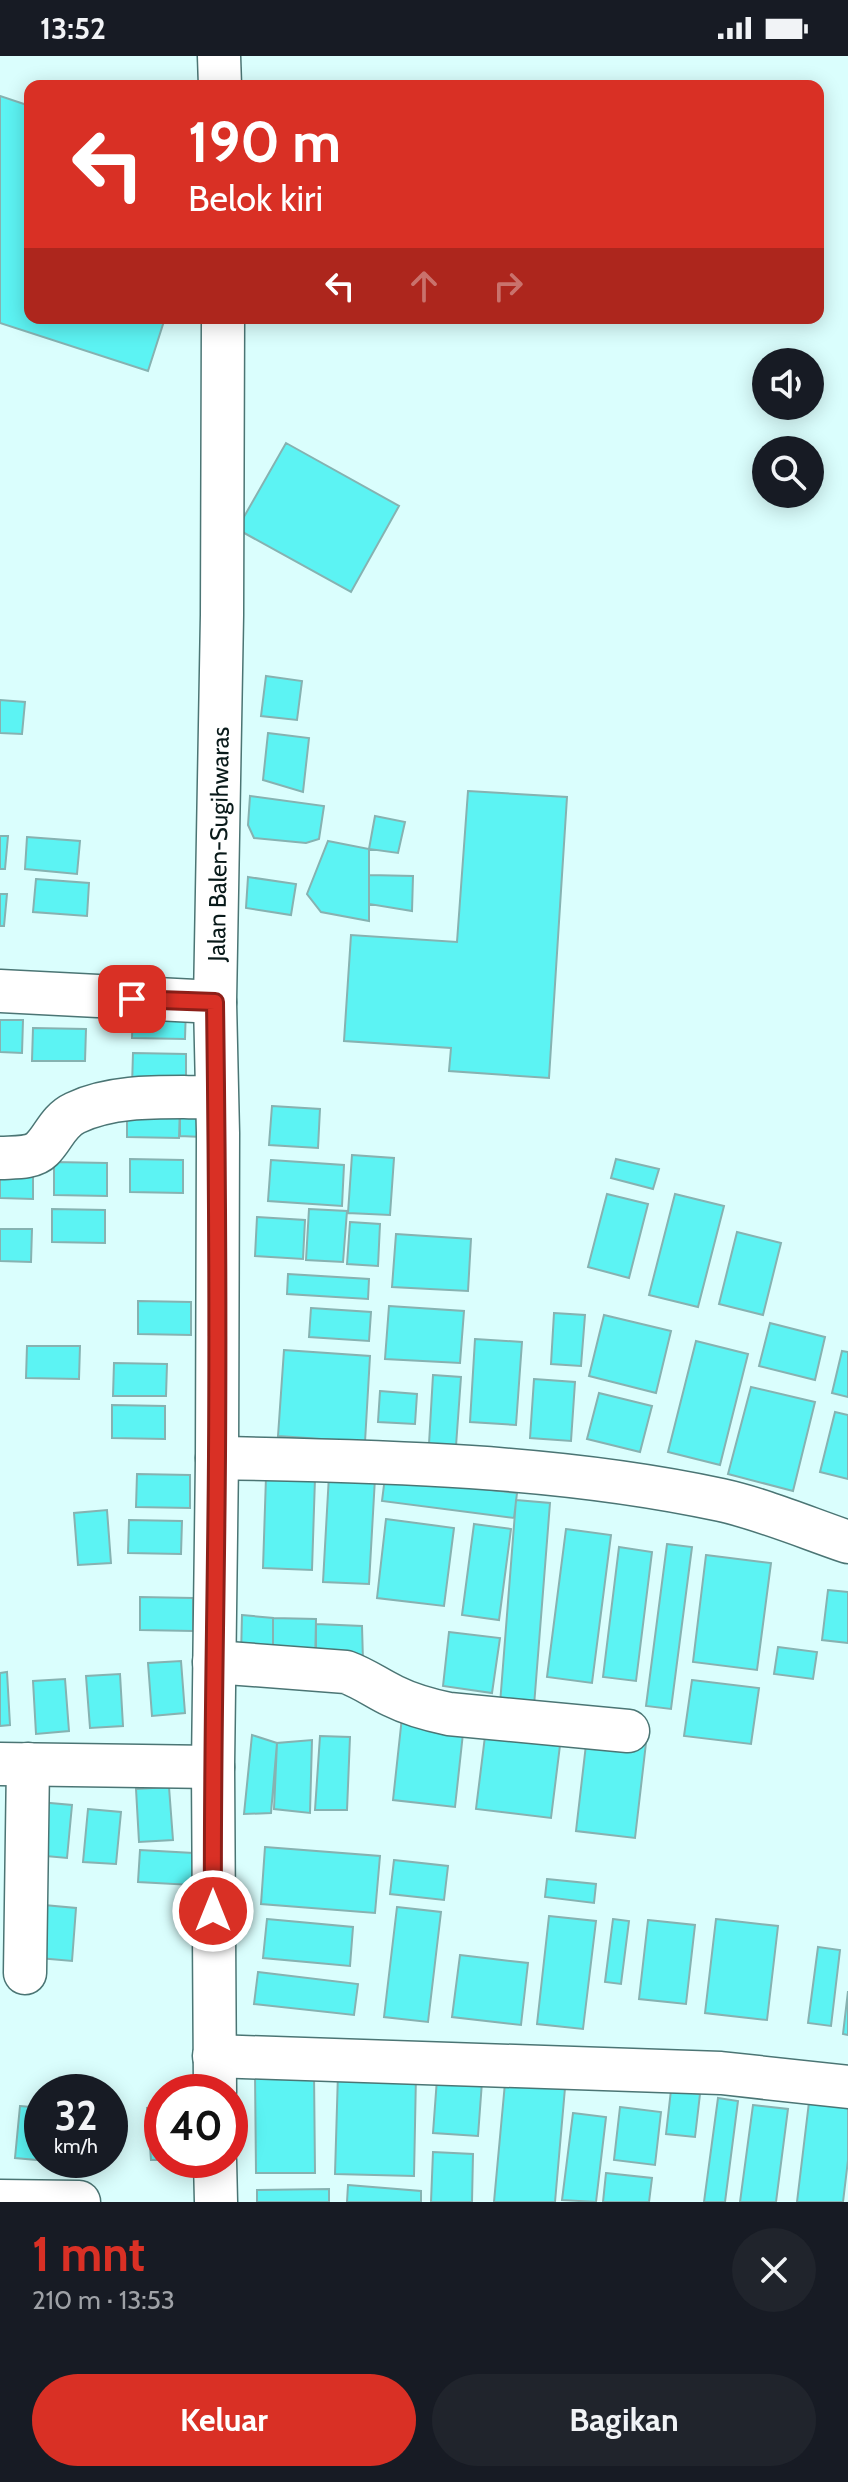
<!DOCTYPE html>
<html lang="id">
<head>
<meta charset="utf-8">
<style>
  body { margin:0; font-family:Cabin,sans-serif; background:#20242c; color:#f1f3f6; height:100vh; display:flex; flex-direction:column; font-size:30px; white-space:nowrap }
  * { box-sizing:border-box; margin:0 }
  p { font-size:26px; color:#9ea1a6 }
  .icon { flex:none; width:44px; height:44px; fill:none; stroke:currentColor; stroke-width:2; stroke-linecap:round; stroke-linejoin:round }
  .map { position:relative; height:2146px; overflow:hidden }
  .details { display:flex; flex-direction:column; background:#171b24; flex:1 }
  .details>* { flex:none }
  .guide { position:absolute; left:24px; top:24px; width:800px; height:244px; border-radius:16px; box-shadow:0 4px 20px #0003; background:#d93025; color:#fff; overflow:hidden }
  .buttons { position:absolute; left:752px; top:292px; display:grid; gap:16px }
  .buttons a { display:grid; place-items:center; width:72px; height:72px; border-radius:50%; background:#171b24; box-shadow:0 4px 20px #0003; font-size:40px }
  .speed { position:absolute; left:24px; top:2018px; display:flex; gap:16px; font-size:40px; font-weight:700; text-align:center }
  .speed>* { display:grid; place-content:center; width:104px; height:104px; border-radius:50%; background:#171b24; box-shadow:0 4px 20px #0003; line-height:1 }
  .speed small { font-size:20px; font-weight:400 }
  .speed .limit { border:12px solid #d22; background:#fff; color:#111 }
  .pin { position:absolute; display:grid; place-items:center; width:68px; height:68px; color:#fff; margin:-34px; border-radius:16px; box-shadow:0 4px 12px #0006 }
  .me { position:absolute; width:88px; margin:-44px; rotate:0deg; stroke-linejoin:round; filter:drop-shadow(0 0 6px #0008) }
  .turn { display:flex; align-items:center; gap:28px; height:168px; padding:0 32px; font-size:36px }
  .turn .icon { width:104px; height:104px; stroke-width:2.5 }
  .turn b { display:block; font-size:56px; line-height:68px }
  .lanes { display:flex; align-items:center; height:76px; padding:0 32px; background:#0003; justify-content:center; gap:40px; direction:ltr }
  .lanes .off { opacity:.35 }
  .round { display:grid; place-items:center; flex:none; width:84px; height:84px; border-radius:42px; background:#20242c }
  .head { display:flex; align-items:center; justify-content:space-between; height:136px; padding:0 32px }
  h1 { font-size:48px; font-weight:700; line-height:60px; color:#d93025 }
  .action { display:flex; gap:16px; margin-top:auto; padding:16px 32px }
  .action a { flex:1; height:92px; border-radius:48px; background:#d93025; color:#fff; font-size:32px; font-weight:700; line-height:92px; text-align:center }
  .action a+a { background:#20242c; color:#f1f3f6 }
  .status { display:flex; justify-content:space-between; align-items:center; height:56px; padding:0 40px; background:#171b24; direction:ltr }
  .status svg { height:22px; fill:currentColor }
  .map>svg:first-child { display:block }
  .building { fill:#5cf3f3; stroke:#86b2b1; stroke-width:2 }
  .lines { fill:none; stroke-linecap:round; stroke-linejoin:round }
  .minor-casing { stroke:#4b7574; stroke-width:45 }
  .minor { stroke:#fff; stroke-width:42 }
  .route-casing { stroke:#8d1f18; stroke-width:20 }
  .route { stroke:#d93025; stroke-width:14 }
  .labels { text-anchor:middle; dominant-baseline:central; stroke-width:6; stroke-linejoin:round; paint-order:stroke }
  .street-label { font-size:24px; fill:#091a1a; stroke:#fff }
</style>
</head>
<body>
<div class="status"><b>13:52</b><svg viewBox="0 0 49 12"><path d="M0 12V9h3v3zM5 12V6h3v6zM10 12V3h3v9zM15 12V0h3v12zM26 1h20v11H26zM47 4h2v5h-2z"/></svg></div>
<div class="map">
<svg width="848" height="2146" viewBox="0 0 848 2146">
  <rect width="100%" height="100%" fill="#dafefd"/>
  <path class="building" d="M0 40 30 50V262H165L148 315 0 267Z
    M286 387 399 450 351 536 237 473Z
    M266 620 302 625 297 664 261 660Z
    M0 644 25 646 22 678 0 677Z
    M268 677 309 682 303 736 263 724Z
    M468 735 567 741 549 1022 449 1015 451 992 344 985 351 879 457 886Z
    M250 740 324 750 319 783 306 787 254 782 248 769Z
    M375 760 405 766 398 797 369 793Z
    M0 780H8L5 813H0Z
    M27 781 80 785 77 818 25 813Z
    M328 785 369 793V865L321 856 307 838Z
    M369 819 413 820 412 855 369 848Z
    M248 821 296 828 291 859 246 852Z
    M36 823 89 827 87 860 33 856Z
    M0 838H7L4 870H0Z
    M133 950H186L185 983 132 982Z
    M0 964H23L22 997 0 996Z
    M33 972 86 973 85 1005H32Z
    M133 997 186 998V1030H132Z
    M127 1049 180 1050 179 1082 127 1081Z
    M180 1050H203L202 1081 180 1080Z
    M272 1050 320 1053 318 1092 269 1089Z
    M352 1099 394 1102 390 1159 348 1157Z
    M130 1103 183 1104V1137L130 1136Z
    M616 1103 659 1113 653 1133 611 1122Z
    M271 1104 344 1109 342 1150 268 1145Z
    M54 1106 107 1107V1140L54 1139Z
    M0 1109 33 1110V1143L0 1142Z
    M607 1138 648 1148 629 1222 588 1211Z
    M675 1138 724 1150 698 1251 649 1239Z
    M52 1153 105 1154V1187L52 1186Z
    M309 1153 347 1155 343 1206 306 1204Z
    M257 1161 305 1164 303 1203 255 1200Z
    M350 1166 380 1168 378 1210 347 1208Z
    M0 1173H32L31 1206 0 1205Z
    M737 1176 781 1187 763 1259 719 1248Z
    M396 1178 471 1183 468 1235 392 1231Z
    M288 1218 369 1223 368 1243 287 1238Z
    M138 1245 191 1246V1279L138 1278Z
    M389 1250 464 1255 460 1307 385 1303Z
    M311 1252 371 1256 369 1285 309 1281Z
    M554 1257 585 1259 581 1310 551 1308Z
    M604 1259 671 1275 656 1337 589 1320Z
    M770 1267 825 1281 815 1324 759 1310Z
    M475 1283 522 1286 516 1369 470 1366Z
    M696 1285 748 1298 720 1409 668 1396Z
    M27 1290H80L79 1323 26 1322Z
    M284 1294 370 1300 365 1386 278 1380Z
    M842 1295 848 1296V1341L832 1337Z
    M114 1307 167 1308 166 1340H113Z
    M433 1319 461 1321 456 1390 429 1388Z
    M534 1323 575 1326 571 1385 530 1382Z
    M751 1331 815 1346 793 1435 728 1418Z
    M380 1335 417 1338 415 1368 378 1366Z
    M599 1337 652 1350 640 1396 587 1383Z
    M112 1349 165 1350V1383L112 1382Z
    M835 1356 848 1359V1423L820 1416Z
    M137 1418 190 1419V1452L136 1451Z
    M329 1419 375 1422 369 1528 323 1526Z
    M266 1421 315 1422 312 1514 263 1512Z
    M385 1421 517 1437 514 1462 382 1445Z
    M516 1444 550 1447 534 1650 500 1648Z
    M107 1454 111 1507 78 1509 74 1457Z
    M386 1463 454 1472 444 1550 377 1542Z
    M129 1464 182 1465 181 1498 128 1497Z
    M474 1468 511 1473 499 1564 462 1559Z
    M566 1473 611 1479 592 1627 547 1621Z
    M667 1488 692 1491 671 1653 646 1650Z
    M619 1491 652 1496 636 1625 603 1621Z
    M706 1499 771 1507 757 1614 693 1606Z
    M828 1534 848 1536V1587L822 1584Z
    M140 1541 193 1542V1575L140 1574Z
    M242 1559 273 1562V1605L241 1600Z
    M273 1562 316 1563 315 1609H273Z
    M316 1568 362 1570 363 1605 316 1604Z
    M449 1576 500 1582 492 1637 443 1630Z
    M778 1591 817 1596 813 1623 774 1618Z
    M181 1605 185 1657 152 1660 148 1607Z
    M7 1616 10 1669 0 1670V1617Z
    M120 1618 123 1670 90 1672 86 1620Z
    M65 1623 69 1675 36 1678 33 1625Z
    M692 1624 759 1632 751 1688 684 1680Z
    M402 1661 464 1668 455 1751 393 1744Z
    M487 1664 562 1673 551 1762 476 1753Z
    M252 1679 277 1687 271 1757 244 1758Z
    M320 1680 350 1681 347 1754H315Z
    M587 1680 646 1687 635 1782 576 1775Z
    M312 1684 310 1757 274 1753 277 1687Z
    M169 1731 173 1784 139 1786 136 1733Z
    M39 1746 72 1749 67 1802 35 1799Z
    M88 1753 121 1756 116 1808 83 1806Z
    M265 1791 380 1800 375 1857 261 1848Z
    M140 1794 193 1797 192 1829 138 1826Z
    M394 1804 448 1810 444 1844 390 1838Z
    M547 1823 596 1828 594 1847 545 1841Z
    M44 1849 76 1852 72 1905 39 1902Z
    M397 1851 441 1856 428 1966 384 1961Z
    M549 1860 596 1865 583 1973 537 1968Z
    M267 1863 353 1871 350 1910 263 1902Z
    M613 1863 629 1865 621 1928 605 1926Z
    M716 1863 778 1870 767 1964 705 1957Z
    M648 1864 695 1869 686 1948 639 1943Z
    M818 1891 840 1894 831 1970 808 1967Z
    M460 1899 528 1907 521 1969 452 1961Z
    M258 1916 358 1928 354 1959 254 1948Z
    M848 1935V1979L843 1978Z
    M438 2009 483 2012 478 2080 433 2077Z
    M314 2016 315 2117H256L255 2017Z
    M338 2017 416 2018 414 2120 335 2118Z
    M505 2027 565 2032 555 2146H494Z
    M671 2034 700 2038 695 2081 666 2078Z
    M718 2042 738 2045 725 2146H704Z
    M809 2046 848 2050V2104L843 2146H797Z
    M753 2049 788 2053 776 2146H740Z
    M20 2050 42 2052V2104L48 2105 15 2102Z
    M162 2051V2104H151L147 2052Z
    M620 2051 661 2056 655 2109 614 2104Z
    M573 2057 606 2061 596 2146 562 2144Z
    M433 2096 473 2098 472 2146H431Z
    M606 2117 652 2122 649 2146H603Z
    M348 2129 421 2135V2146H347Z
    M329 2133V2146H257V2134Z"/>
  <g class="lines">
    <defs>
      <g id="minor">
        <path d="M219 0 220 30"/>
        <path d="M0 935 215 946"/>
        <path d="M0 1102C13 1101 32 1103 42 1093 54 1081 58 1065 75 1057 117 1037 170 1042 216 1041"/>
        <path d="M217 1402C383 1405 559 1409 721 1444 762 1453 807 1472 848 1486"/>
        <path d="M214 1606 346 1616C365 1623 376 1632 393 1640 411 1649 430 1654 449 1658L628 1675"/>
        <path d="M0 1708 213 1711"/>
        <path d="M25 1917 28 1708"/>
        <path d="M214 2000 721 2017 848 2031"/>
        <path id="s1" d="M215 2036 213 1711 217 1402 218 1077 215 946 222 559 223 262"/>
        <path d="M215 2104 216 2146"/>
        <path d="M0 2145 79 2146"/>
      </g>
    </defs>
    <use href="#minor" class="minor-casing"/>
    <use href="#minor" class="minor"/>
  </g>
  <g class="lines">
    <defs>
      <path id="route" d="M132 943 215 946C217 1097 218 1249 217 1400 216 1552 212 1704 213 1855"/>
    </defs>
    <use href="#route" class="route-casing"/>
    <use href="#route" class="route"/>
  </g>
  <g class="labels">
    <g class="street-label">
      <text stroke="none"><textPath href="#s1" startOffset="1248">Jalan Balen-Sugihwaras</textPath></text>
    </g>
  </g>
</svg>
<div class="buttons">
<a><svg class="icon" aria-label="sound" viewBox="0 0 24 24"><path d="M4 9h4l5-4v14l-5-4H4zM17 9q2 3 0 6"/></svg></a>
<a><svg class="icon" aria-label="search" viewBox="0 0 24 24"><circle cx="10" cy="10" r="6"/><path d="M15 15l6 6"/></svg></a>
</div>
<div class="speed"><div>32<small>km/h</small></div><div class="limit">40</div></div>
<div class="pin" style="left:132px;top:943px;background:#d93025"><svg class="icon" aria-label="arrive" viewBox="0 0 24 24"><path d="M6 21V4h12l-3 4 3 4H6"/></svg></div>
<svg class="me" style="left:213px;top:1855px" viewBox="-20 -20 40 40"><circle r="17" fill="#d93025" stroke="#fff" stroke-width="3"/><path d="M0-11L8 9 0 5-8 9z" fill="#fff"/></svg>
<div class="guide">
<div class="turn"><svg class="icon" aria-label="left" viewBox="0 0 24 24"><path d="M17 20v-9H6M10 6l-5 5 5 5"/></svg><div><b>190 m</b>Belok kiri</div></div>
<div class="lanes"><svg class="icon" aria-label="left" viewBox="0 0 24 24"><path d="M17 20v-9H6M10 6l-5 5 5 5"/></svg><svg class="icon off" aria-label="ahead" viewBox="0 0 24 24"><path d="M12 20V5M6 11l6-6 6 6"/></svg><svg class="icon off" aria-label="right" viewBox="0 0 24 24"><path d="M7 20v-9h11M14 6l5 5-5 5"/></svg></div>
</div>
</div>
<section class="details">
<div class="head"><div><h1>1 mnt</h1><p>210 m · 13:53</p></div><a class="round"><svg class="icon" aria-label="close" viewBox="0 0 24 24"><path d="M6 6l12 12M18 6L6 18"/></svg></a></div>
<div class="action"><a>Keluar</a><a>Bagikan</a></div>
</section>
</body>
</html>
